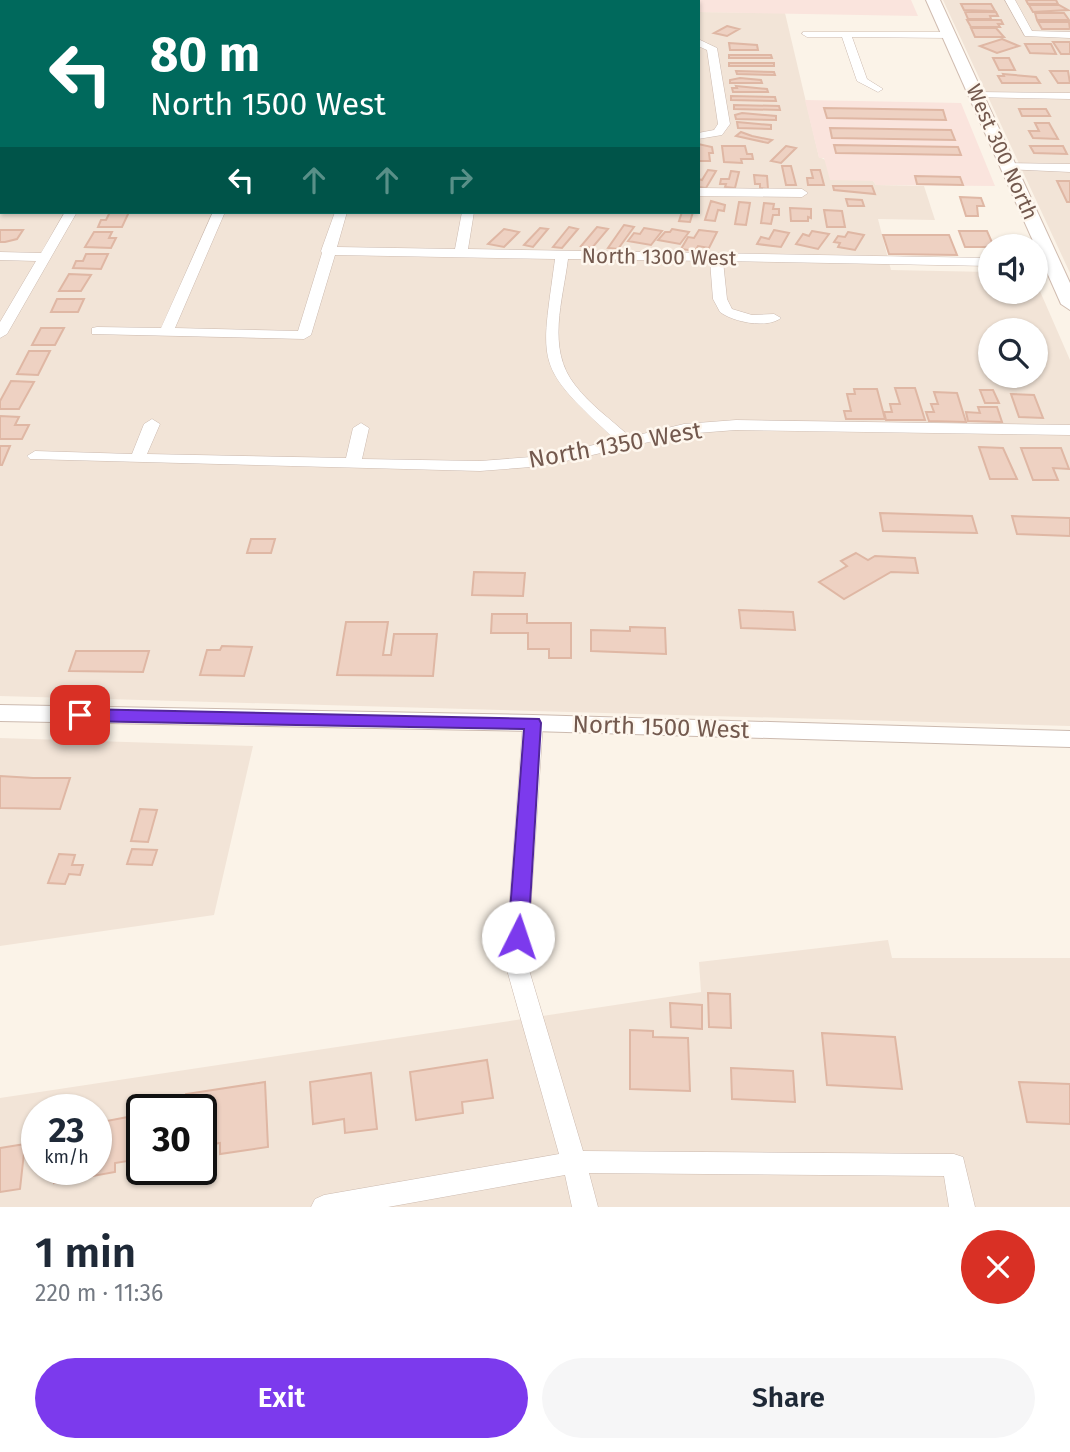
<!DOCTYPE html>
<html lang="en">
<head>
<meta charset="utf-8">
<style>
  body { margin:0; font-family:"Fira Sans",sans-serif; background:#f6f6f7; color:#1f2937; height:100vh; display:flex; flex-direction:column; font-size:26px; white-space:nowrap }
  * { box-sizing:border-box; margin:0 }
  p { font-size:23px; color:#747a83 }
  .icon { flex:none; width:38px; height:38px; fill:none; stroke:currentColor; stroke-width:2; stroke-linecap:round; stroke-linejoin:round }
  .map { position:relative; height:1207px; overflow:hidden }
  .sheet { display:flex; flex-direction:column; background:#fff; flex:1 }
  .sheet>* { flex:none }
  .hud { position:absolute; left:0px; top:0px; width:700px; height:214px; box-shadow:0 2px 5px #0004; background:#00695c; color:#fff; overflow:hidden }
  .tools { position:absolute; left:978px; top:234px; display:grid; gap:14px }
  .tools a { display:grid; place-items:center; width:70px; height:70px; border-radius:50%; background:#fff; box-shadow:0 2px 5px #0004; font-size:35px }
  .speed { position:absolute; left:21px; top:1094px; display:flex; gap:14px; font-size:35px; font-weight:700; text-align:center }
  .speed>* { display:grid; place-content:center; width:91px; height:91px; border-radius:50%; background:#fff; box-shadow:0 2px 5px #0004; line-height:1 }
  .speed small { font-size:18px; font-weight:400 }
  .speed .limit { border:4px solid #111; border-radius:10px; background:#fff; color:#111 }
  .pin { position:absolute; display:grid; place-items:center; width:60px; height:60px; color:#fff; margin:-30px; border-radius:14px; box-shadow:0 4px 10px #0006 }
  .me { position:absolute; width:77px; margin:-38px; rotate:4deg; stroke-linejoin:round; filter:drop-shadow(0 0 5px #0008) }
  .turn { display:flex; align-items:center; gap:24px; height:147px; padding:0 35px; font-size:32px }
  .turn .icon { width:91px; height:91px; stroke-width:2.5 }
  .turn b { display:block; font-size:49px; line-height:60px }
  .lanes { display:flex; align-items:center; height:66px; padding:0 35px; background:#0003; justify-content:center; gap:35px; direction:ltr }
  .lanes .off { opacity:.35 }
  .round { display:grid; place-items:center; flex:none; width:74px; height:74px; border-radius:37px; background:#f6f6f7 }
  .head { display:flex; align-items:center; justify-content:space-between; height:119px; padding:0 35px }
  h1 { font-size:42px; font-weight:600; line-height:52px }
  .action { display:flex; gap:14px; margin-top:auto; padding:14px 35px }
  .action a { flex:1; height:80px; border-radius:42px; background:#7c3aed; color:#fff; font-size:28px; font-weight:600; line-height:80px; text-align:center }
  .action a+a { background:#f6f6f7; color:#1f2937 }
  .map>svg:first-child { display:block }
  .residential { fill:#f2e4d7; fill-rule:evenodd }
  .commercial { fill:#fae4dd }
  .building { fill:#eed1c2; stroke:#dfb7a4; stroke-width:2 }
  .lines { fill:none; stroke-linecap:round; stroke-linejoin:round }
  .minor-casing { stroke:#ccbaaf; stroke-width:1 }
  .tertiary-casing { stroke:#ccbaaf; stroke-width:2 }
  .secondary-casing { stroke:#d0bcb0; stroke-width:2 }
  .minor { fill:#fff; fill-rule:evenodd }
  .tertiary { fill:#fff; fill-rule:evenodd }
  .secondary { fill:#fff; fill-rule:evenodd }
  .route { fill:#7c3aed; stroke:#51269a; stroke-width:2 }
  .labels { text-anchor:middle; dominant-baseline:central; stroke-width:5; stroke-linejoin:round; paint-order:stroke }
  .far-street-label { font-size:21px; fill:#73594e; stroke:#fef7ee }
  .street-label { font-size:24px; fill:#73594e; stroke:#fef7ee }
</style>
</head>
<body>
<div class="map">
<svg width="1070" height="1207" viewBox="0 0 1070 1207">
  <rect width="100%" height="100%" fill="#fbf3e8"/>
  <path class="residential" d="M0 0H602L2 2V212H698V12L785 13 819 157 873 181 876 185 924 186 935 220 878 219 891 270 990 272V292H1036V282L1070 360V726L0 696ZM990 331H1036V376H990Z
    M943 0H1070V273Z
    M0 738 253 746 214 915 0 946Z
    M888 940 892 958H1070V1207H0V1098L701 992 699 962ZM37 1110H96V1169H37ZM142 1110H201V1169H142Z"/>
  <path class="commercial" d="M602 0H911L918 16 698 12V2Z
    M805 100 961 103 995 186 876 185 873 181 830 180 824 158H819Z"/>
  <path class="building" d="M1026 0H1056L1058 4H1028Z
    M961 4H991L995 11 964 10Z
    M1029 5H1059L1068 10 1033 12Z
    M965 12H996L998 16H990L991 19H968Z
    M1035 13H1064L1069 20H1037Z
    M967 20H1001L1003 24H998L1000 27H971Z
    M1038 22H1069L1070 29H1042Z
    M727 26 739 29 727 36 714 33Z
    M971 28H996L1004 37H975Z
    M1002 39 1019 46 997 53 980 46Z
    M1053 42H1070V54H1061Z
    M729 43 757 45 758 50H730Z
    M1025 44H1051L1056 54 1030 53Z
    M729 55H771L772 58H729Z
    M993 58H1009L1015 70H999Z
    M729 63H774V66H729Z
    M736 71 774 72 775 75 737 74Z
    M1050 71H1068L1070 83H1058Z
    M1003 74 1036 77 1040 83H1002L998 76H1004Z
    M740 78 761 80 762 83H730V80Z
    M736 86 767 89 768 92H733L732 88H737Z
    M731 96 775 97 776 101 731 100Z
    M734 105 779 106 780 110 734 109Z
    M824 108 943 110 946 120 827 118Z
    M1019 109H1046L1050 116H1022Z
    M742 113 776 116V120L736 119 735 115Z
    M737 122 771 125V129L738 128Z
    M1035 123H1049L1058 139 1033 138 1029 131H1039Z
    M830 128 951 130 955 140 832 138Z
    M741 132 752 136 772 140 768 143 736 136Z
    M698 144 712 147 713 153H709L710 161H699Z
    M834 145 958 147 961 155 836 153Z
    M722 146H745L747 154H752L753 159H741L742 163 724 162Z
    M786 146 796 148 781 163 771 161Z
    M1030 146H1063L1067 154 1034 153Z
    M782 166H791L796 185H786Z
    M708 170 716 171 706 188 698 187V179L702 180Z
    M811 170H820L824 185H808L807 178H813Z
    M731 171 739 172 735 188 725 187 726 184H720L721 179H729Z
    M754 175 767 176 768 189 760 188V184H755Z
    M915 176 960 177 963 185 917 184Z
    M1057 181H1070V202H1067Z
    M833 186H872L875 194 834 190Z
    M960 197 981 198 984 206H977L978 216H966Z
    M846 199 862 200 864 206H848Z
    M711 201 725 205 724 211 718 210 715 221 705 220Z
    M739 202 750 203 746 225 735 224Z
    M764 203 774 204 773 209H779V215H773L771 224 761 223Z
    M790 208 811 209V218L808 217V221H791Z
    M824 210 842 211 845 227H827Z
    M110 212H129L122 227H98L101 220H106Z
    M682 212H693L690 222 679 221Z
    M624 225 634 227 618 249 608 248Z
    M569 227 578 229 562 248 553 247Z
    M597 227 608 229 592 248 581 246Z
    M540 228 548 229 533 247 524 245Z
    M644 228 662 231 651 245 628 241 634 233 640 234Z
    M504 229 519 232 504 247 488 244Z
    M672 229 689 232 680 244 658 240 665 232H670Z
    M0 230H23L17 239 5 242H0Z
    M699 230 717 232 709 248 698 246 695 251 681 249 688 237 694 238Z
    M774 230 789 233 781 247 757 244 761 237 769 239Z
    M812 231 829 234 818 249 796 244 803 234 809 236Z
    M959 231H987L994 247H965Z
    M94 232H112L109 238H116L111 248 85 247Z
    M848 232 864 235 855 250 838 247 840 243 834 242 838 236 845 237Z
    M883 235H949L957 255 889 254Z
    M86 254H108L101 269 73 268 76 261H83Z
    M69 274 91 275 81 291H59Z
    M57 299H84L78 312H51Z
    M41 328H64L55 345H32Z
    M29 351H50L38 375 17 374Z
    M11 381 34 382 19 409H0V401Z
    M895 388H915L925 420H886L884 412H892L890 404H900Z
    M854 389H877L885 419H846L844 411H851L847 394H855Z
    M980 390H993L999 403H985Z
    M934 392 957 393 966 422 929 421 926 412H934L931 404H938Z
    M1011 394 1034 395 1043 418 1019 417Z
    M978 407H997L1002 422 968 421 966 412 980 413Z
    M0 416 19 417 15 425H29L22 439H0Z
    M0 446H10L2 465H0Z
    M979 447 1003 448 1017 479H990Z
    M1021 448H1061L1069 469 1053 468 1058 480H1033Z
    M880 513 972 516 977 533 883 531Z
    M1012 516 1070 518V536L1017 534Z
    M251 539H275L271 553H247Z
    M856 553 868 560 875 556 915 558 918 573 891 572 844 599 819 582 847 566 841 561Z
    M474 572 525 573 523 596 472 595Z
    M739 610 793 612 795 630 741 628Z
    M492 614H527V623H571V658H549V649H528V633H491Z
    M346 622H388L383 655H391L394 634H437L433 676 337 675Z
    M630 627 665 628 666 654 591 651V630L630 631Z
    M222 646 252 647 244 676 200 675 207 650H220Z
    M76 651H149L143 672 69 671Z
    M0 776 33 778H70L60 809 0 808Z
    M140 809 157 810 148 842 131 841Z
    M132 849 157 850 152 865 127 864Z
    M59 854 75 855 72 865H83L80 875 69 874 65 884 48 883Z
    M708 993 730 994 731 1028 709 1027Z
    M670 1003 702 1005V1029L671 1027Z
    M630 1030 653 1031V1037L688 1038 690 1091 630 1089Z
    M822 1033 895 1037 902 1089 827 1085Z
    M487 1060 493 1098 462 1102 463 1113 416 1120 410 1072Z
    M731 1068 793 1071 795 1102 732 1099Z
    M371 1073 377 1129 345 1133 344 1119 313 1124 310 1082Z
    M265 1082 268 1147 220 1154V1143L201 1146V1110H186V1094Z
    M1019 1082 1070 1084V1124L1027 1122Z
    M133 1116 134 1160 115 1163V1172L54 1183V1169H96V1123Z
    M25 1144 20 1189 0 1192V1148Z"/>
  <g class="lines">
    <defs>
      <path id="minor" d="M224 0H234L223 2Z
        M357 0H367L356 2Z
        M497 0H507L496 2Z
        M1005 0H1015L1032 31 1070 32V38L1025 36Z
        M803 32H949L954 35 949 38 852 37 867 79 883 89 878 92 857 81 842 37H807L802 34Z
        M698 39 717 48 730 124 722 135 698 139V133L714 130 718 124 707 50 698 46Z
        M976 92 1070 93V99L972 97 971 95Z
        M0 115H2V121H0Z
        M1008 163 1070 164V172L1004 169V165Z
        M0 180H2V188H0Z
        M698 188 802 189 808 193 802 197 698 196Z
        M65 212H77L7 334 0 338V322L36 261 0 260V252L41 253Z
        M213 212H225L175 328 298 331 322 253 321 251 335 212H347L337 247 455 249 462 212H474L468 249 990 258V266L723 261 727 299 732 309 752 315 774 314 781 318C767 329 733 322 720 312L713 299 710 261 568 259C563 300 546 349 575 385 590 405 612 420 630 437L684 424 736 420 1070 425V435L736 430 684 434 544 466 480 471 30 459 27 456 35 451 132 454 144 424 152 419 160 424 147 454 346 458 353 428 361 423 369 428 362 459 480 461 544 456 616 440C533 364 541 366 555 259L335 255 311 335 304 339 92 334V328L97 327 161 328Z
        M533 716 540 718 543 723 527 963 583 1151 954 1154 963 1157 975 1207H949L944 1176 589 1173 598 1207H572L565 1175 388 1207H311L315 1199 324 1195 559 1154 505 963 523 723 526 718Z"/>
      <path id="tertiary" d="M0 705 533 715 1070 731V747L533 731 0 721Z"/>
      <path id="secondary" d="M926 0H940L1070 283V310L1061 304Z"/>
    </defs>
    <use href="#minor" class="minor-casing"/>
    <use href="#tertiary" class="tertiary-casing"/>
    <use href="#secondary" class="secondary-casing"/>
    <use href="#minor" class="minor"/>
    <use href="#tertiary" class="tertiary"/>
    <use href="#secondary" class="secondary"/>
  </g>
  <path class="route" d="M80 709 539 719 541 723 528 937 525 943 518 945 511 943 508 937 524 729 80 721 71 715Z"/>
  <g class="labels">
    <g class="far-street-label">
      <text transform="translate(1002 152) rotate(66)">West 300 North</text>
      <text transform="translate(659 257) rotate(1)">North 1300 West</text>
    </g>
    <g class="street-label">
      <text transform="translate(615 445) rotate(-10)">North 1350 West</text>
      <text transform="translate(661 727) rotate(2)">North 1500 West</text>
    </g>
  </g>
</svg>
<div class="tools">
<a><svg class="icon" aria-label="sound" viewBox="0 0 24 24"><path d="M4 9h4l5-4v14l-5-4H4zM17 9q2 3 0 6"/></svg></a>
<a><svg class="icon" aria-label="search" viewBox="0 0 24 24"><circle cx="10" cy="10" r="6"/><path d="M15 15l6 6"/></svg></a>
</div>
<div class="speed"><div>23<small>km/h</small></div><div class="limit">30</div></div>
<div class="pin" style="left:80px;top:715px;background:#d93025"><svg class="icon" aria-label="arrive" viewBox="0 0 24 24"><path d="M6 21V4h12l-3 4 3 4H6"/></svg></div>
<svg class="me" style="left:518px;top:937px" viewBox="-20 -20 40 40"><circle r="19" fill="#fff"/><path d="M0-13L10 11 0 6-10 11z" fill="#7c3aed"/></svg>
<div class="hud">
<div class="turn"><svg class="icon" aria-label="left" viewBox="0 0 24 24"><path d="M17 20v-9H6M10 6l-5 5 5 5"/></svg><div><b>80 m</b>North 1500 West</div></div>
<div class="lanes"><svg class="icon" aria-label="left" viewBox="0 0 24 24"><path d="M17 20v-9H6M10 6l-5 5 5 5"/></svg><svg class="icon off" aria-label="ahead" viewBox="0 0 24 24"><path d="M12 20V5M6 11l6-6 6 6"/></svg><svg class="icon off" aria-label="ahead" viewBox="0 0 24 24"><path d="M12 20V5M6 11l6-6 6 6"/></svg><svg class="icon off" aria-label="right" viewBox="0 0 24 24"><path d="M7 20v-9h11M14 6l5 5-5 5"/></svg></div>
</div>
</div>
<section class="sheet">
<div class="head"><div><h1>1 min</h1><p>220 m · 11:36</p></div><a class="round" style="background:#d93025;color:#fff"><svg class="icon" aria-label="close" viewBox="0 0 24 24"><path d="M6 6l12 12M18 6L6 18"/></svg></a></div>
<div class="action"><a>Exit</a><a>Share</a></div>
</section>
</body>
</html>
